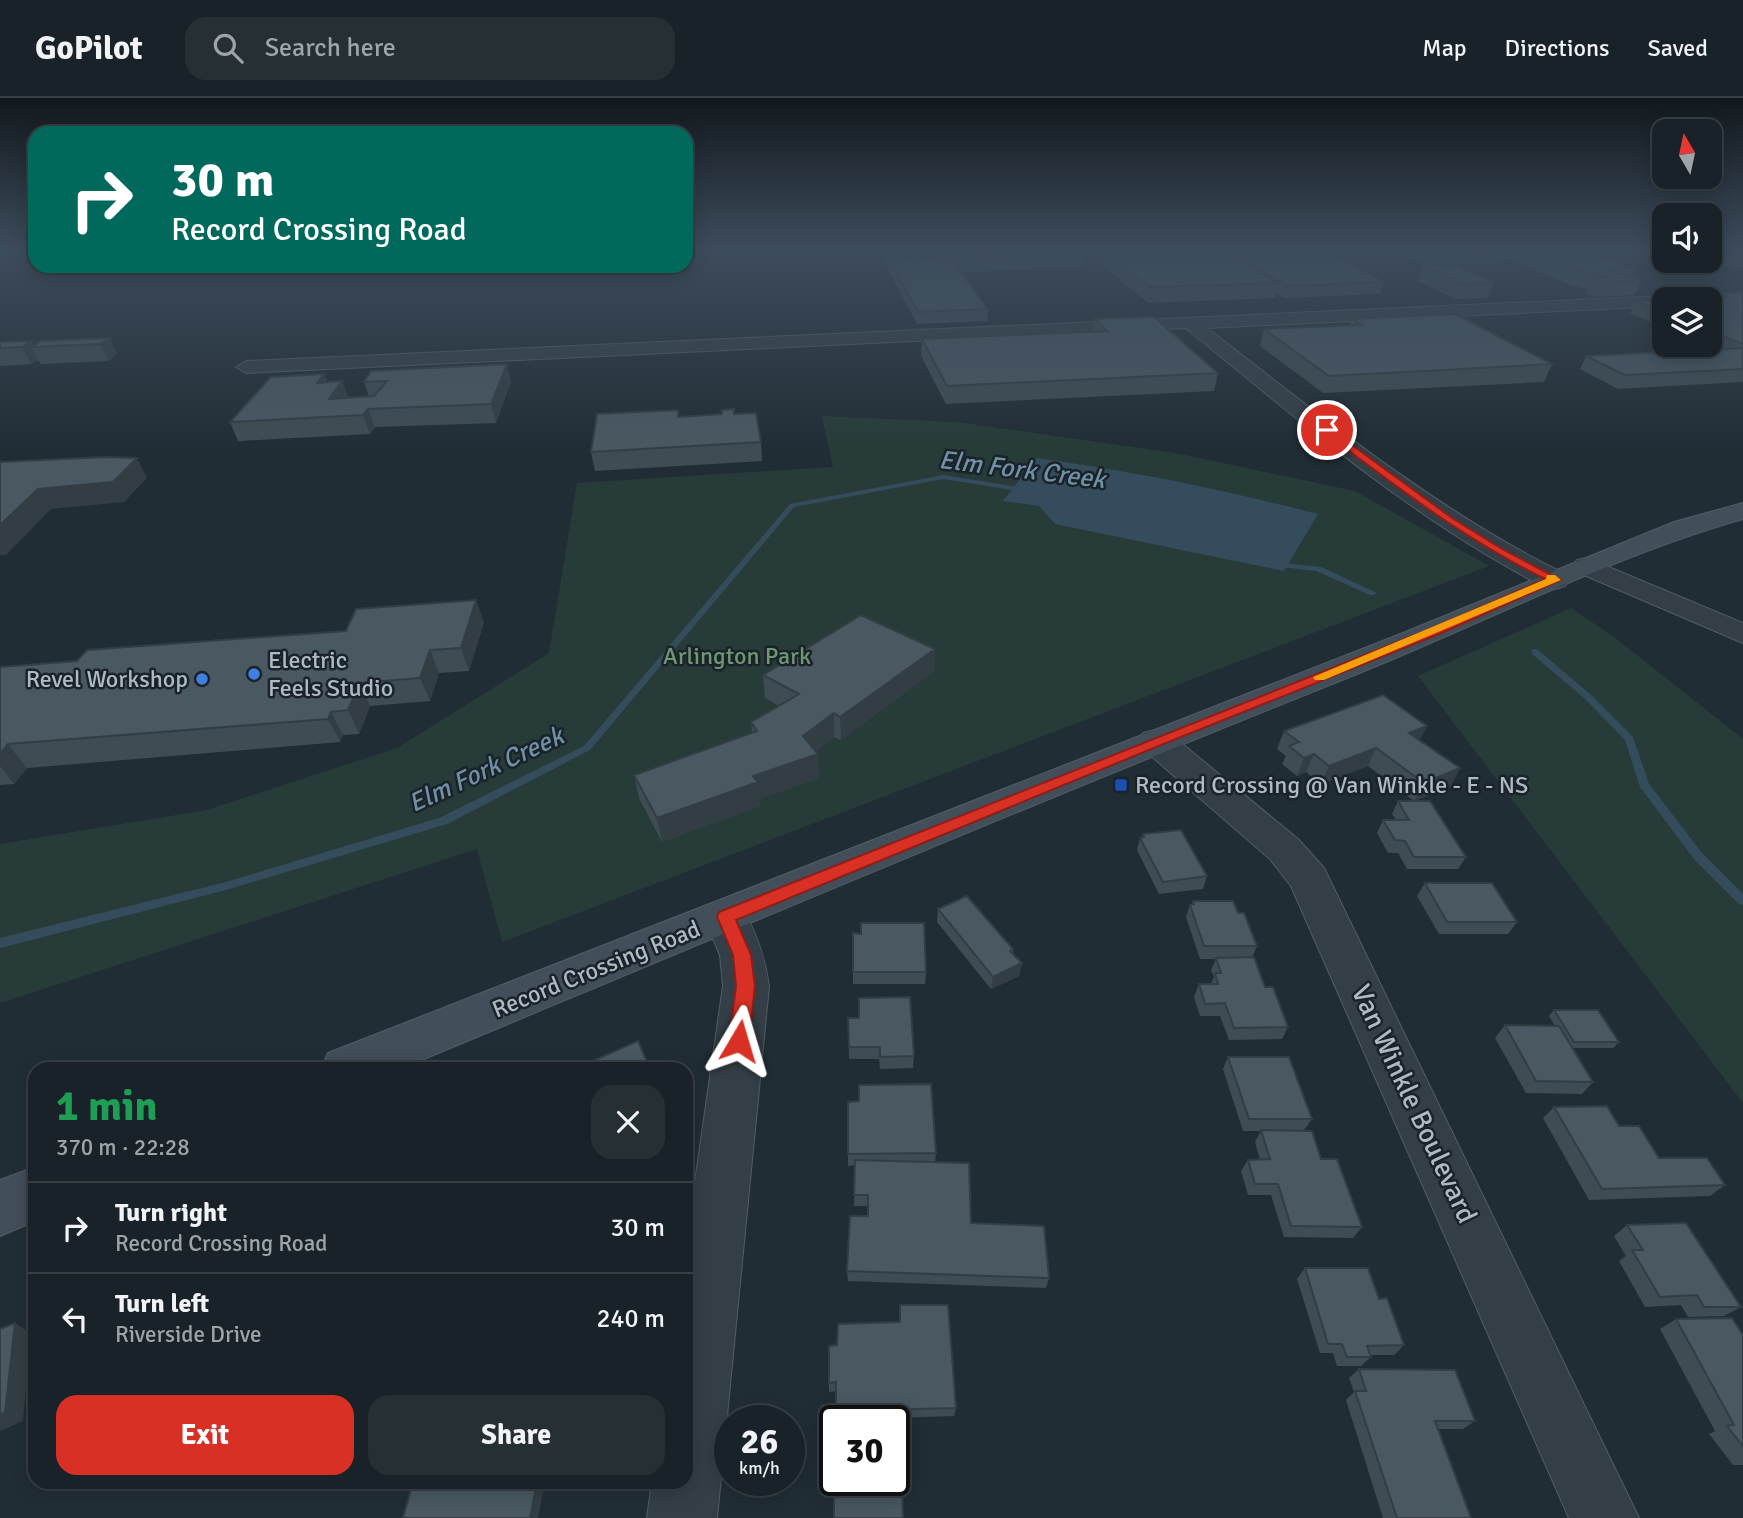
<!DOCTYPE html>
<html lang="en">
<head>
<meta charset="utf-8">
<style>
  body { margin:0; font-family:Signika,sans-serif; background:#262f34; color:#f1f3f6; height:100vh; display:flex; flex-direction:column; font-size:26px; white-space:nowrap }
  * { box-sizing:border-box; margin:0 }
  p { font-size:23px; color:#9fa4a8 }
  .icon { flex:none; width:38px; height:38px; fill:none; stroke:currentColor; stroke-width:2; stroke-linecap:round; stroke-linejoin:round }
  .map { position:relative; flex:1; overflow:hidden }
  .side { position:absolute; left:28px; top:964px; width:665px; height:427px; display:flex; flex-direction:column; background:#192228; border-radius:21px; box-shadow:0 4px 18px #0003,0 0 0 2px #373f45 }
  .side>* { flex:none }
  .top-card { position:absolute; left:28px; top:28px; width:665px; height:147px; border-radius:21px; box-shadow:0 4px 18px #0003,0 0 0 2px #373f45; background:#00695c; color:#fff; overflow:hidden }
  .needle { width:46px; rotate:351deg }
  .controls { position:absolute; left:1652px; top:21px; display:grid; gap:14px }
  .controls a { display:grid; place-items:center; width:70px; height:70px; border-radius:14px; background:#192228; box-shadow:0 4px 18px #0003,0 0 0 2px #373f45; font-size:35px }
  .speed { position:absolute; left:714px; top:1307px; display:flex; gap:14px; font-size:35px; font-weight:700; text-align:center }
  .speed>* { display:grid; place-content:center; width:91px; height:91px; border-radius:50%; background:#192228; box-shadow:0 4px 18px #0003,0 0 0 2px #373f45; line-height:1 }
  .speed small { font-size:18px; font-weight:400 }
  .speed .limit { border:4px solid #111; border-radius:10px; background:#fff; color:#111 }
  .pin { position:absolute; display:grid; place-items:center; width:60px; height:60px; color:#fff; margin:-30px; border:4px solid #fff; border-radius:50%; box-shadow:0 2px 7px #0007 }
  .me { position:absolute; width:77px; margin:-38px; rotate:7deg; stroke-linejoin:round; filter:drop-shadow(0 0 5px #0008) }
  .turn { display:flex; align-items:center; gap:24px; height:147px; padding:0 28px; font-size:32px }
  .turn .icon { width:91px; height:91px; stroke-width:2.5 }
  .turn b { display:block; font-size:49px; line-height:60px }
  .round { display:grid; place-items:center; flex:none; width:74px; height:74px; border-radius:21px; background:#262f34 }
  .headline { display:flex; align-items:center; justify-content:space-between; height:119px; padding:0 28px }
  h1 { font-size:42px; font-weight:800; line-height:52px; color:#1e9e55 }
  .action { display:flex; gap:14px; margin-top:auto; padding:14px 28px }
  .action a { flex:1; height:80px; border-radius:21px; background:#d93025; color:#fff; font-size:28px; font-weight:800; line-height:80px; text-align:center }
  .action a+a { background:#262f34; color:#f1f3f6 }
  ul { padding:0; list-style:none }
  li { display:flex; align-items:center; gap:21px; height:91px; padding:0 28px; border-top:2px solid #373f45 }
  li div { flex:1 }
  li b { display:block; font-size:26px }
  li em { font-style:normal }
  header { display:flex; align-items:center; gap:42px; box-sizing:border-box; height:98px; padding:0 35px; background:#192228; border-bottom:2px solid #373f45 }
  header strong { font-size:33px }
  nav { display:flex; gap:38px; margin-inline-start:auto; font-size:24px }
  .search { width:490px; height:63px; background:#262f34; display:flex; align-items:center; gap:18px; box-sizing:border-box; padding:0 24px; border-radius:21px; color:#9fa4a8; font-size:26px }
  .map>svg:first-child { display:block }
  .green { fill:#273c38 }
  .water { fill:#354c5c }
  .lines { fill:none; stroke-linecap:round; stroke-linejoin:round }
  .stream { fill:#354c5c; fill-rule:evenodd }
  .street-casing { stroke:#525c64; stroke-width:2 }
  .secondary-casing { stroke:#525c64; stroke-width:2 }
  .street { fill:#343e46; fill-rule:evenodd }
  .secondary { fill:#424e59; fill-rule:evenodd }
  .wall { fill:#3f4c53 }
  .shaded-wall { fill:#333e44 }
  .building { fill:#495861; stroke:#333e44; stroke-width:2 }
  .route { fill:#d93025; stroke:#8d1f18; stroke-width:2 }
  .slow { fill:#f59e0b }
  .shop-dot { fill:#3f7fe0; stroke:#1a232a; stroke-width:2.5 }
  .transit-dot { fill:#1a4fb4; stroke:#1a232a; stroke-width:2.5 }
  .labels { text-anchor:middle; dominant-baseline:central; stroke-width:5; stroke-linejoin:round; paint-order:stroke }
  .park-label { font-size:24px; fill:#6f9771; stroke:#1a232a }
  .poi-label { font-size:24px; fill:#aebac3; stroke:#1a232a; text-anchor:start }
  .street-label { font-size:24px; fill:#aebac3; stroke:#1a232a }
  .water-label { font-size:26px; font-style:italic; fill:#7090a5; stroke:#1a232a }
  .near-street-label { font-size:28px; fill:#aebac3; stroke:#1a232a }
</style>
</head>
<body>
<header>
<strong>GoPilot</strong>
<div class="search"><svg class="icon" aria-label="search" viewBox="0 0 24 24"><circle cx="10" cy="10" r="6"/><path d="M15 15l6 6"/></svg>Search here</div>
<nav><a>Map</a><a>Directions</a><a>Saved</a></nav>
</header>
<div class="map">
<svg width="1743" height="1420" viewBox="0 0 1743 1420">
  <rect width="100%" height="100%" fill="#212d35"/>
  <path class="green" d="M822 318 956 324 1176 355 1355 393 1489 468 502 844 477 751 0 905V746L207 712 397 650 549 555 577 385 833 369Z
    M1571 510 1614 539 1743 641V1005L1418 578Z"/>
  <path class="water" d="M1036 360C1132 373 1225 392 1318 416L1284 473 1055 426 1039 408 1003 403Z"/>
  <g class="lines">
    <path class="stream" d="M943 377 1025 390 1028 392 1025 394 943 381 794 409 590 652 447 726 226 792 0 850V840L226 784 439 720 584 648 790 406Z
      M1270 464 1321 469 1377 495 1373 497H1370L1316 473 1273 468 1269 466Z
      M1535 551 1538 552 1590 596 1633 639 1649 686 1702 755 1743 796V807L1739 806 1694 761 1640 689 1625 642 1584 600 1532 556V552Z"/>
    <defs>
      <path id="street" d="M1664 198 1671 201H1664V208L1207 230C1321 318 1435 412 1565 476L1569 482 1565 488C1565 488 1555 491 1555 491 1541 490 1523 477 1511 471 1394 405 1290 315 1186 230L246 275 236 269 246 263Z
        M1587 460 1743 525V545L1577 474 1573 468 1577 462Z
        M1156 632 1169 635 1298 741 1324 770 1639 1420H1569L1291 788 1270 761 1143 651 1138 643 1143 635Z
        M726 802 741 807C756 834 765 858 769 888L717 1420H647L652 1384H686V1147L723 888 720 857 704 819 711 807Z"/>
      <path id="secondary" d="M1743 405V421C1610 459 1486 524 1357 576 1037 704 719 838 400 971H321L328 955 1403 535 1674 424Z
        M35 1069V1123L0 1138V1082Z"/>
    </defs>
    <use href="#street" class="street-casing"/>
    <use href="#secondary" class="secondary-casing"/>
    <use href="#street" class="street"/>
    <use href="#secondary" class="secondary"/>
  </g>
  <path class="wall" d="M878 153H897L902 161 912 160 910 158V153H987L989 155V157H1000L996 153H1041V156L1054 155 1052 153H1078L1084 158 1083 169 960 174 988 211 987 223 917 226Z
    M1130 153H1325L1384 184 1380 196 1284 200 1276 195 1274 200 1148 205 1103 168 1105 154Z
    M1410 153H1586L1634 171 1630 179 1641 182 1634 197 1596 199 1585 195 1587 191 1571 187 1509 161 1507 164 1428 168 1408 158Z
    M1710 153H1743V170L1731 171 1722 167 1723 165 1710 162Z
    M1423 168 1494 185 1488 200 1455 201 1418 183Z
    M1743 194V284L1618 291 1580 271 1586 258 1717 252 1705 247H1710V201L1715 200 1717 196Z
    M1664 202V230L1630 215 1636 203Z
    M1095 221 1218 275 1214 293 946 306 921 258 922 241 1093 233Z
    M1352 221 1552 266 1544 284 1323 295 1260 248 1264 231 1350 227Z
    M109 240 117 256 109 263 41 266 38 262 31 266 0 268V244L34 247Z
    M371 273 511 284 496 325 375 329 370 336 238 343 230 324 324 276 327 284 342 283 348 300 369 299 364 284Z
    M678 312 679 319 734 316 761 344 762 363 595 373 591 354Z
    M484 524 469 573 439 575 430 603 370 608 359 636 343 637 340 644 27 670 14 686 0 687V569L77 563Z
    M935 551 934 573 841 642 834 639 816 653 819 680 759 701 760 708 662 744 639 700 634 677 752 635 751 624 779 608 765 600 763 577Z
    M1284 633 1420 642 1460 670 1450 689 1414 703 1368 668 1321 686 1306 674 1297 678 1282 666 1286 658 1277 651Z
    M1398 703 1466 759 1458 771H1407L1398 755H1388L1377 735 1383 722H1396L1392 716Z
    M1143 736 1207 778 1203 791 1159 796 1137 752 1140 740 1142 739Z
    M1425 785 1517 824 1508 836H1439L1417 798Z
    M1193 803 1238 815 1257 848 1252 860 1265 889 1288 929 1282 941 1229 942 1220 918H1200L1194 899 1199 886H1211L1214 879 1211 872 1216 861H1200L1186 819 1190 807H1192Z
    M938 811 1013 851V855L1022 865 1019 878 991 891 937 824Z
    M853 835 926 874 925 886H853Z
    M1554 912 1619 944 1613 950H1573L1593 984 1582 996 1526 995 1495 940 1505 927 1555 928 1549 918Z
    M848 920H859L914 958 913 970 880 971 879 961H849Z
    M1228 959 1312 1021 1304 1032 1273 1033 1321 1061 1362 1129 1353 1140 1284 1139 1271 1097H1248L1241 1073 1248 1062H1260L1255 1044 1261 1033H1243L1223 971Z
    M1554 1009 1619 1028 1659 1060 1725 1087 1710 1098 1589 1102 1543 1020Z
    M936 1055 935 1064 971 1125 1049 1180 1046 1190 848 1183 847 1173 868 1118V1108H854L855 1067 848 1068V1056Z
    M1627 1127 1741 1209 1724 1218 1688 1219 1681 1207 1645 1209 1619 1163 1626 1158 1614 1138Z
    M1305 1170 1404 1247 1394 1257H1370L1371 1259 1361 1268H1337L1333 1255H1320L1297 1181Z
    M900 1207 956 1310 954 1318 837 1322 836 1293 829 1294V1285L837 1247 900 1224Z
    M1676 1221 1743 1237V1367H1733L1709 1336 1715 1333 1660 1231Z
    M1359 1271 1475 1323 1463 1331H1438L1471 1420H1383L1346 1302 1354 1294 1349 1280Z"/>
  <path class="shaded-wall" d="M109 240 117 256 109 263 100 246Z
    M32 243 35 249H31L38 262 31 266 22 249Z
    M507 266 511 284 496 325 491 306Z
    M324 276 331 294 317 285Z
    M342 283 349 301H329Z
    M368 311 375 329 370 336 363 317Z
    M137 360 147 380 124 404 51 411 6 457H0V427L38 391Z
    M476 502 484 524 469 573 461 550Z
    M935 551 934 573 841 642 840 619Z
    M430 552 439 575 430 603 420 580Z
    M360 585 370 608 359 636 348 612Z
    M331 614 343 637 340 644 328 621Z
    M834 615V639L807 660 818 656 819 680 759 701 760 708 662 744 657 720 753 678Z
    M1427 628 1418 646 1409 635Z
    M8 646 27 670 14 686 0 668V656Z
    M1376 650 1368 668 1321 686 1329 668Z
    M1314 656 1306 674 1297 678 1304 660Z
    M1460 670 1450 689 1414 703 1424 685Z
    M1022 865 1019 878 991 891 993 879Z
    M15 1225 31 1235 23 1323 0 1333V1317Z
    M537 1384H545L538 1420H530Z"/>
  <path class="building" d="M884 153H897L902 161 1067 155 1065 153H1078L1084 158 952 163 988 211 918 214Z
    M912 153H987L989 155 916 158Z
    M1130 153H1227L1278 185 1151 189 1105 154Z
    M1231 153H1325L1384 184 1287 188Z
    M1424 153H1511L1512 154 1432 157Z
    M1529 153H1586L1634 171 1607 172 1641 182 1603 184 1592 180 1608 179 1577 172Z
    M1725 153H1743V159L1737 160 1728 157 1736 156Z
    M1454 167 1494 185 1461 186 1423 168Z
    M1743 194V246L1710 233V201H1682L1727 199 1717 196Z
    M1664 202V215L1636 203Z
    M1455 216 1552 266 1329 278 1264 231 1362 227 1352 221Z
    M1154 219 1218 275 947 288 922 241 1107 233 1095 221Z
    M109 240 100 246 31 249 41 243Z
    M32 243 22 249 0 250V244Z
    M1743 250V271L1625 277 1586 258Z
    M507 266 491 306 368 311 363 317 230 324 271 279 324 276 317 285 342 283 329 301 374 298 387 283 364 284 371 273Z
    M734 311V316L756 315 761 344 591 354 597 316 678 312V319L722 316V312Z
    M105 359 137 360 113 384 38 391 0 427V364Z
    M476 502 461 550 430 552 420 580 360 585 348 612 331 614 328 621 8 646 0 656V569L77 563 87 552 346 533 356 511Z
    M861 517 935 551 840 619 834 615 803 638 818 656 753 678 758 684 657 720 634 677 757 633 751 624 799 596 763 577Z
    M1383 597 1427 628 1409 635 1460 670 1424 685 1376 650 1329 668 1314 656 1304 660 1289 648 1299 644 1284 633Z
    M1398 703H1430L1466 759H1414L1405 743 1395 742 1383 722H1409Z
    M1181 732 1207 778 1163 784 1140 740 1144 739 1143 736Z
    M1425 785H1492L1517 824H1447Z
    M967 798 1013 851 1010 853 1022 865 993 879 938 811Z
    M1193 803H1233L1238 815H1244L1257 848H1204L1190 807 1194 806Z
    M861 825H924L926 874H853V835L861 836Z
    M1254 859 1265 889H1273L1288 929 1234 930 1225 905 1205 906 1199 886H1218L1215 875H1221L1216 860Z
    M910 899 914 958 880 959V949H849L848 920H859V900Z
    M1554 912H1598L1619 944H1574Z
    M1505 927 1559 928 1593 984 1536 983Z
    M638 943 650 971H574Z
    M1228 959H1289L1312 1021H1249Z
    M931 986 936 1055 848 1056V1004L859 1003V987Z
    M1607 1008 1619 1028H1639L1659 1060H1707L1725 1087 1602 1091 1554 1009Z
    M1261 1032 1312 1033 1321 1061H1337L1362 1129 1291 1128 1278 1086H1255L1248 1062 1270 1061Z
    M855 1062 969 1065 971 1125 1044 1128 1049 1180 847 1173 850 1118H868V1097H854Z
    M1686 1125 1741 1209H1704L1697 1197 1660 1199 1632 1152H1643L1627 1127Z
    M1305 1170H1368L1379 1201 1387 1200 1404 1247 1367 1248 1371 1259H1347L1342 1246H1328Z
    M900 1207H948L956 1310 836 1313V1284L829 1285V1248L837 1247 838 1226 900 1224Z
    M1732 1220 1743 1237V1348L1727 1328 1734 1327 1676 1221Z
    M15 1225 5 1314 0 1317V1231Z
    M1359 1271 1455 1272 1475 1323H1435L1471 1420H1397L1355 1293H1366Z
    M834 1343 835 1382H894V1343H901L903 1420H834Z
    M413 1384H537L530 1420H403Z"/>
  <linearGradient id="sky" x2="0" y2="1"><stop stop-color="#12191d"/><stop offset="0.43" stop-color="#3d4c5c"/><stop offset="1" stop-color="#3d4c5c" stop-opacity="0"/></linearGradient>
  <rect width="1743" height="352" fill="url(#sky)"/>
  <path class="route" d="M1324 331H1330L1452 420 1502 451 1561 482 1439 536 1161 647 736 822 751 857 755 888 749 943 746 949 739 951 732 949 729 943 736 888 733 857 717 819 719 814 1430 531 1545 481C1462 440 1397 389 1324 334Z"/>
  <path class="slow" d="M1547 477H1555L1561 482 1324 582H1315L1313 579 1546 481Z"/>
  <g class="shop-dot">
    <circle cx="254" cy="576" r="7"/>
    <circle cx="202" cy="581" r="7"/>
  </g>
  <rect class="transit-dot" x="1114" y="680" width="14" height="14" rx="3.5"/>
  <g class="labels">
    <g class="park-label">
      <text x="737" y="558">Arlington Park</text>
    </g>
    <g class="poi-label">
      <text x="268" y="562">Electric<tspan x="268" dy="28">Feels Studio</tspan></text>
      <text x="188" y="581" text-anchor="end">Revel Workshop</text>
      <text x="1135" y="687">Record Crossing @ Van Winkle - E - NS</text>
    </g>
    <g class="street-label">
      <text transform="translate(596 871) rotate(-22)">Record Crossing Road</text>
    </g>
    <g class="water-label">
      <text transform="translate(1022 372) rotate(7)">Elm Fork Creek</text>
      <text transform="translate(486 672) rotate(-25)">Elm Fork Creek</text>
    </g>
    <g class="near-street-label">
      <text transform="translate(1414 1006) rotate(65)">Van Winkle Boulevard</text>
    </g>
  </g>
</svg>
<div class="controls">
<a><svg class="needle" viewBox="-14 -14 28 28"><path d="M0-13l5 13h-10z" fill="#e53935"/><path d="M0 13l5-13h-10z" fill="#9fa4a8"/></svg></a>
<a><svg class="icon" aria-label="sound" viewBox="0 0 24 24"><path d="M4 9h4l5-4v14l-5-4H4zM17 9q2 3 0 6"/></svg></a>
<a><svg class="icon" aria-label="layers" viewBox="0 0 24 24"><path d="M12 4l9 5-9 5-9-5zM3 14l9 5 9-5"/></svg></a>
</div>
<div class="speed"><div>26<small>km/h</small></div><div class="limit">30</div></div>
<div class="pin" style="left:1327px;top:332px;background:#d93025"><svg class="icon" aria-label="arrive" viewBox="0 0 24 24"><path d="M6 21V4h12l-3 4 3 4H6"/></svg></div>
<svg class="me" style="left:739px;top:943px" viewBox="-20 -20 40 40"><path d="M0-17L14 15 0 8-14 15z" fill="#d93025" stroke="#fff" stroke-width="4"/></svg>
<div class="top-card">
<div class="turn"><svg class="icon" aria-label="right" viewBox="0 0 24 24"><path d="M7 20v-9h11M14 6l5 5-5 5"/></svg><div><b>30 m</b>Record Crossing Road</div></div>
</div>
<section class="side">
<div class="headline"><div><h1>1 min</h1><p>370 m · 22:28</p></div><a class="round"><svg class="icon" aria-label="close" viewBox="0 0 24 24"><path d="M6 6l12 12M18 6L6 18"/></svg></a></div>
<ul>
<li><svg class="icon" aria-label="right" viewBox="0 0 24 24"><path d="M7 20v-9h11M14 6l5 5-5 5"/></svg><div><b>Turn right</b><p>Record Crossing Road</p></div><em>30 m</em></li>
<li><svg class="icon" aria-label="left" viewBox="0 0 24 24"><path d="M17 20v-9H6M10 6l-5 5 5 5"/></svg><div><b>Turn left</b><p>Riverside Drive</p></div><em>240 m</em></li>
</ul>
<div class="action"><a>Exit</a><a>Share</a></div>
</section>
</div>
</body>
</html>
